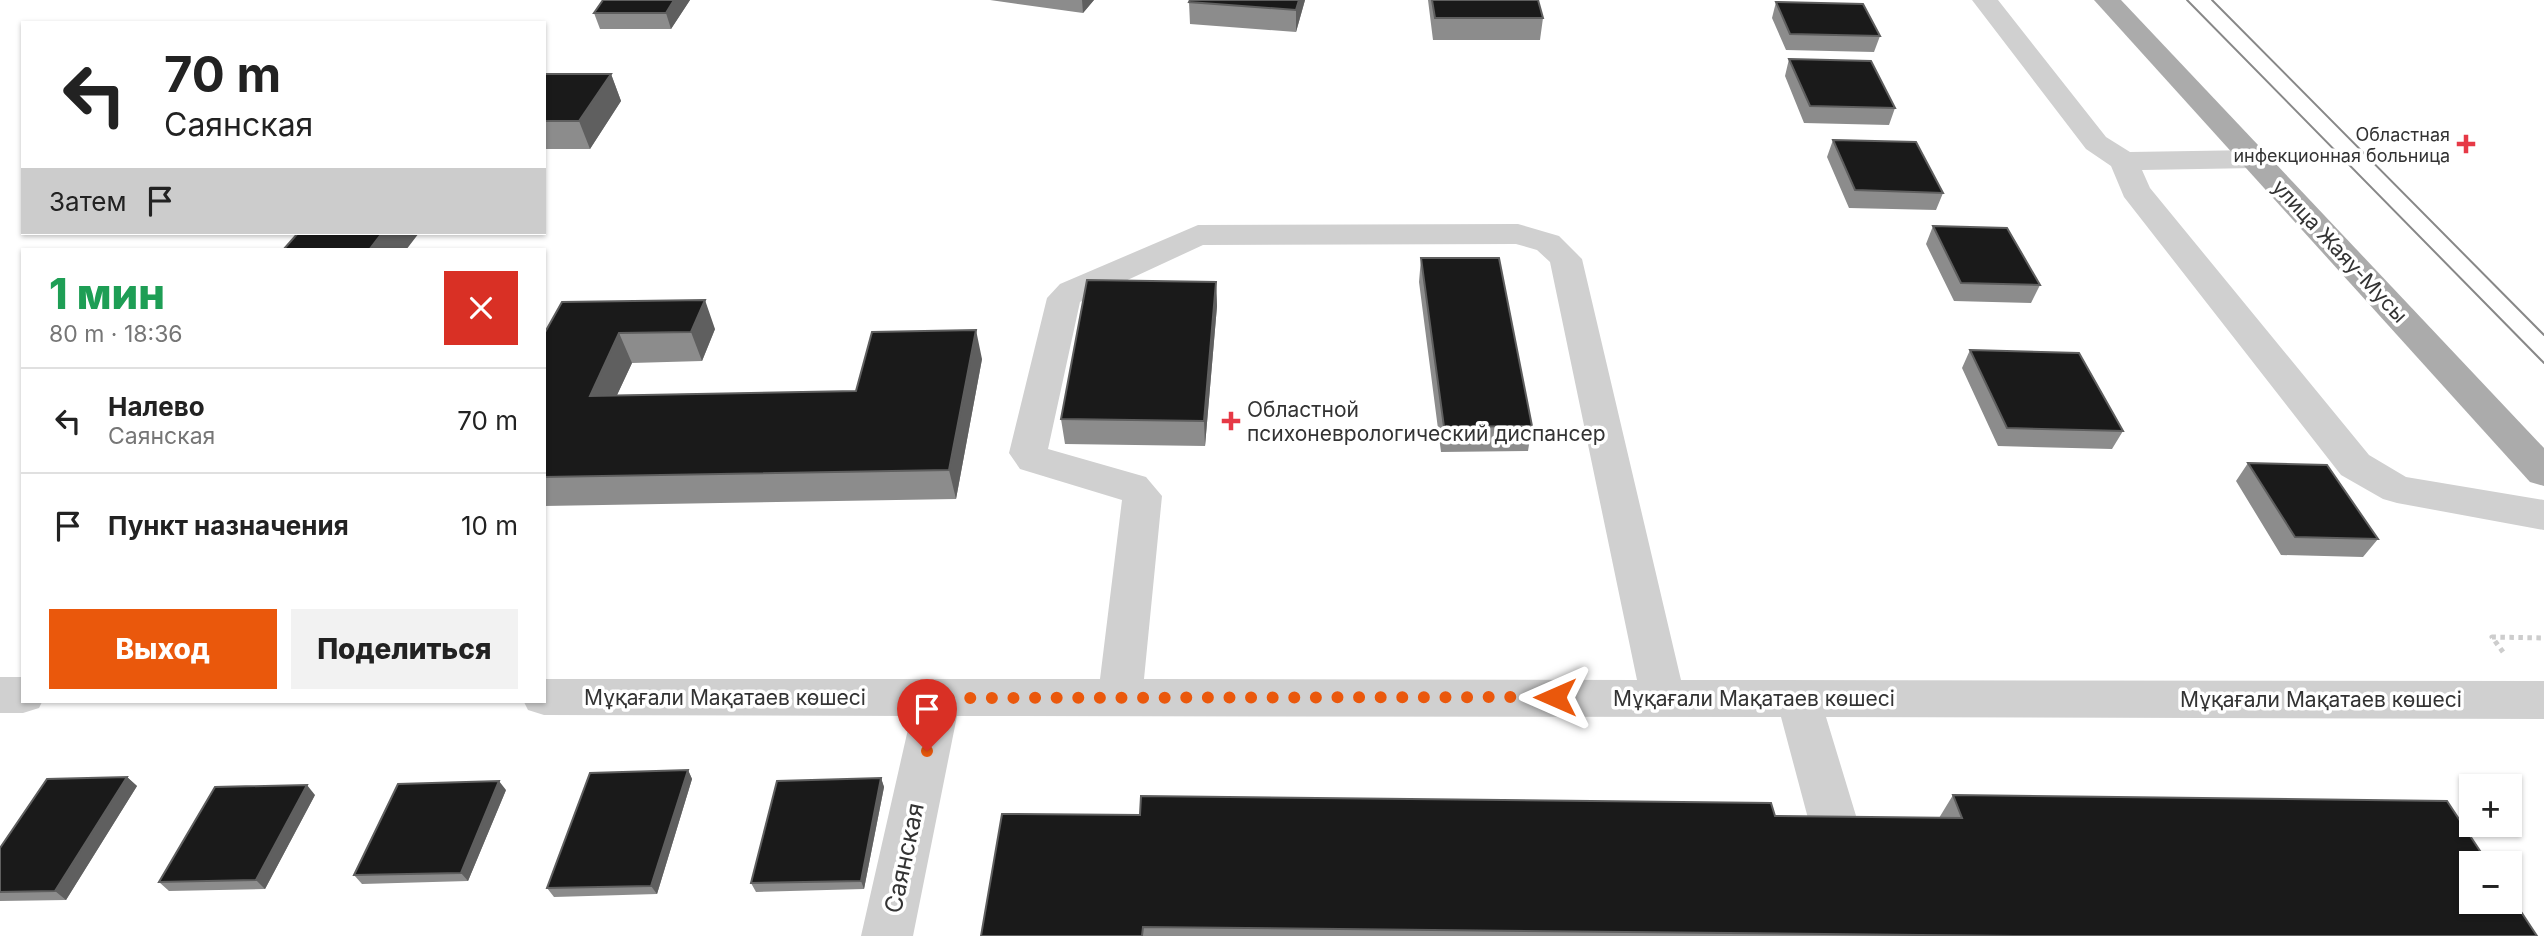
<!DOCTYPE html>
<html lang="ru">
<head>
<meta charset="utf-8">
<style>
  body { margin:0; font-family:Inter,sans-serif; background:#f2f2f2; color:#222; height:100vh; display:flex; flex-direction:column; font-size:26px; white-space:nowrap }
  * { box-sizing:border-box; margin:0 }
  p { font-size:23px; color:#767676 }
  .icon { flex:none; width:38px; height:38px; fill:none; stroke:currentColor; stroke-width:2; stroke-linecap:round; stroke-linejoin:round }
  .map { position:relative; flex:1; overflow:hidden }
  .details { position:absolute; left:21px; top:248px; width:525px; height:455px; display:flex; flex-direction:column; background:#fff; border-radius:0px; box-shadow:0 2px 5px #0004 }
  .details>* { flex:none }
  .top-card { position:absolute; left:21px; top:21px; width:525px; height:214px; border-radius:0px; box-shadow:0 2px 5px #0004; background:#fff; color:#222; overflow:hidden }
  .tools { position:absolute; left:2459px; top:774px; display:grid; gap:14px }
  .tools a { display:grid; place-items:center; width:63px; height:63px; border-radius:0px; background:#fff; box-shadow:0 2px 5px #0004; font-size:35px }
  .pin { position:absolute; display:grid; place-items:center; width:60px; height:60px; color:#fff; margin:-72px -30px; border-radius:50% 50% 50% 0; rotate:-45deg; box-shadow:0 0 7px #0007 }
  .pin .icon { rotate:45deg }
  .me { position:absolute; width:77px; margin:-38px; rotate:270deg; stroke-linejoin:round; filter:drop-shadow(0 0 5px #0008) }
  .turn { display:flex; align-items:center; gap:24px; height:147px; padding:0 28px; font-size:32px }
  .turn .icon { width:91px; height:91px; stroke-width:2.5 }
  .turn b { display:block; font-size:49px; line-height:60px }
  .then { display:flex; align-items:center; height:66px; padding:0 28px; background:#0003; gap:14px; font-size:26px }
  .round { display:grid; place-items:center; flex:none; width:74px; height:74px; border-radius:0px; background:#f2f2f2 }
  .head { display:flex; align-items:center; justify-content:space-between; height:119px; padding:0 28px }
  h1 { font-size:42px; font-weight:800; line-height:52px; color:#1e9e55 }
  .primary-button { display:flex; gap:14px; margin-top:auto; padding:14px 28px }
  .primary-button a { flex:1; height:80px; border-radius:0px; background:#ea580c; color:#fff; font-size:28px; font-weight:800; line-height:80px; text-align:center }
  .primary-button a+a { background:#f2f2f2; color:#222 }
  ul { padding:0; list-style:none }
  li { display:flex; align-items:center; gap:21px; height:105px; padding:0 28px; border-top:2px solid #e0e0e0 }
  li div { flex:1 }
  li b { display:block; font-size:26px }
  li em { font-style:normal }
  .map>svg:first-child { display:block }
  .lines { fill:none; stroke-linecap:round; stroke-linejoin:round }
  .path { stroke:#cdcdcd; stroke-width:5; stroke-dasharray:4.5 4.5; stroke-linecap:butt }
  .minor { fill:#d0d0d0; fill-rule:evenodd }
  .major { fill:#ababab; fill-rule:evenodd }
  .tram { stroke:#888; stroke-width:2 }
  .wall { fill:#8c8c8c }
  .shaded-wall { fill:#5f5f5f }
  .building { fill:#1a1a1a; stroke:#5f5f5f; stroke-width:2 }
  .route { stroke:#ea580c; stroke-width:12; stroke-dasharray:0 21.6 }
  .poi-dot { fill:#e63946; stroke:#fff; stroke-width:2.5 }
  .labels { text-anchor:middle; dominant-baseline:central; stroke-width:7; stroke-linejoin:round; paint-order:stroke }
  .far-poi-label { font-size:18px; fill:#333; stroke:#fff; text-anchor:end }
  .street-label { font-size:21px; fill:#333; stroke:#fff }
  .poi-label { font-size:21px; fill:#333; stroke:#fff; text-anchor:start }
  .near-street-label { font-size:24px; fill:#333; stroke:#fff }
</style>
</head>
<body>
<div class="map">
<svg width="2544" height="936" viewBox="0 0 2544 936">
  <rect width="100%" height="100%" fill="#fff"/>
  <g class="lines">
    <path class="path" d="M2503 652 2492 637 2544 638"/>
    <path class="minor" d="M1972 0H1998L2106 137 2130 152 2255 150 2266 153 2270 159 2266 165 2255 168 2142 170 2150 188 2369 455 2406 477 2544 500V530L2397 503 2383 499 2341 475 2124 197 2111 166 2086 149Z
      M1518 224 1559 236 1582 259 1681 680 2544 681V719L1826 717 1867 852 1859 868 1842 874 1825 868 1817 852 1781 717 957 716 913 936H861L911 716 544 715 528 710 524 702H544V679H1100L1122 500 1020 469 1009 453 1047 298 1060 284 1198 225ZM1516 244 1537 250 1550 262 1637 680 1144 679 1162 496 1146 477 1048 449 1080 302 1203 245Z
      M0 677H23V702H42L39 708 23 713H0Z"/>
    <path class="major" d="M2094 0H2121L2544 448V486L2530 482Z"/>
    <path class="tram" d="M2187 0 2544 363
      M2212 0 2544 335"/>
  </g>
  <path class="wall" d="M603 0H690L671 29H600L594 13Z
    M990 0H1094L1083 13Z
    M1305 0 1296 32 1190 24 1189 2Z
    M1428 0H1538L1543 18 1540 40H1433Z
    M1776 2 1880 36 1874 52 1786 50 1772 18Z
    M1789 59 1895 108 1889 125 1804 123 1785 76Z
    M544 74H611L621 101 590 149H544Z
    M1833 140 1943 193 1936 210 1849 208 1827 157Z
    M1933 226 2040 285 2031 303 1954 301 1926 244Z
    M1421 258 1532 426 1528 451 1441 452 1419 282Z
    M1216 282 1217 306 1205 446 1065 444 1061 419Z
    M715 329 702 361 632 363 617 395 856 391 982 359 956 499 544 506V334Z
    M1970 350 2123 431 2112 449 1998 446 1962 368Z
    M2248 463 2378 539 2363 557 2281 555 2236 481Z
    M688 770 692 779 657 894 554 897 547 888Z
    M127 777 137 786 66 900 0 901V848Z
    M881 778 884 787 864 889 756 892 751 883Z
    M506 790 468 881 362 884 354 875Z
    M315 795 265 889 169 891 159 882Z
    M1953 795 2537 936H981L1140 815 1775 816 1939 818Z"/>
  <path class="shaded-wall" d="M674 0H690L671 29 666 13Z
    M1082 0H1094L1083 13Z
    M1299 0H1305L1296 32V10Z
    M611 74 621 101 590 149 579 121Z
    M382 233H419L406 250H369Z
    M1216 282 1217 306 1205 446 1204 421Z
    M705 300 715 329 702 361 691 332Z
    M976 330 982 359 956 499 949 470Z
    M619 333 632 363 603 425 590 396Z
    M688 770 692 779 657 894 651 886Z
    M127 777 137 786 66 900 55 891Z
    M881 778 884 787 864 889 861 881Z
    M499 781 506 790 468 881 461 873Z
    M307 785 315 795 265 889 256 880Z"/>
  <path class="building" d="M603 0H674L666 13H594Z
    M1190 0H1299L1296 10 1189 2Z
    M1432 0H1538L1543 18H1435Z
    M1776 2 1863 4 1880 36 1790 34Z
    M1789 59 1871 61 1895 108 1810 106Z
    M544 74H611L579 121H544Z
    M1833 140 1916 142 1943 193 1855 190Z
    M1933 226 2007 228 2040 285 1961 283Z
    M298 233H382L369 250H283Z
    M1421 258H1499L1532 426 1444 427Z
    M1087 280 1216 282 1204 421 1061 419Z
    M705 300 691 332 619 333 590 396 856 391 872 332 976 330 949 470 544 477V334L562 302Z
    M1970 350 2079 353 2123 431 2007 428Z
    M2248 463 2327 465 2378 539 2295 537Z
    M688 770 651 886 547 888 590 773Z
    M127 777 55 891 0 892V848L47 779Z
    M881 778 861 881 751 883 777 781Z
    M499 781 461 873 354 875 398 784Z
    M307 785 256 880 159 882 215 787Z
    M1953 795 2447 801 2488 863H2471V901H2510V895L2537 936H2015L1143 927 1142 936H981L1002 814 1140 815 1141 796 1771 803 1775 816 1962 818Z"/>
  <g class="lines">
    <path class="route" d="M927 751 938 698 1555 697"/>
  </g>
  <g class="poi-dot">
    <path d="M2462.5 133.5h7v7h7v7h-7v7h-7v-7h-7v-7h7z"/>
    <path d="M1227.5 410.5h7v7h7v7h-7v7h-7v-7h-7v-7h7z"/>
  </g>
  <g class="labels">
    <g class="far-poi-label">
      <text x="2450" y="134">Областная<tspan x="2450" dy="21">инфекционная больница</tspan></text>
    </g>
    <g class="street-label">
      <text transform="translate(2340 251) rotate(47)">улица Жаяу-Мусы</text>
      <text x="725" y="697">Мұқағали Мақатаев көшесі</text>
      <text x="1754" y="698">Мұқағали Мақатаев көшесі</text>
      <text x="2321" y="699">Мұқағали Мақатаев көшесі</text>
    </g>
    <g class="poi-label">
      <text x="1247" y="409">Областной<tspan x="1247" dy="24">психоневрологический диспансер</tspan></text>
    </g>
    <g class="near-street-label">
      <text transform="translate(904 858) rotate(-78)">Саянская</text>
    </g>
  </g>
</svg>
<div class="tools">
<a>+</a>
<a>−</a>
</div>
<div class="pin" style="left:927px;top:751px;background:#d93025"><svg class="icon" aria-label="arrive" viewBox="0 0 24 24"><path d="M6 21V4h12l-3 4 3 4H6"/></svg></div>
<svg class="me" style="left:1555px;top:697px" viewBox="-20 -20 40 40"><path d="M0-17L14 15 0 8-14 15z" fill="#ea580c" stroke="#fff" stroke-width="4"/></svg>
<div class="top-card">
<div class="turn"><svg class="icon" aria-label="left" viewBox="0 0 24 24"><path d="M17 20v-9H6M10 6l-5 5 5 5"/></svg><div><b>70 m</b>Саянская</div></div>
<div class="then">Затем<svg class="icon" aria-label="arrive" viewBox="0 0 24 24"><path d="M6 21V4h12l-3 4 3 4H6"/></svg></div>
</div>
<section class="details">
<div class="head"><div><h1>1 мин</h1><p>80 m · 18:36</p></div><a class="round" style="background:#d93025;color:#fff"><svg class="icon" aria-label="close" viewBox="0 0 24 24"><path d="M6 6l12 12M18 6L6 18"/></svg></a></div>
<ul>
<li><svg class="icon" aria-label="left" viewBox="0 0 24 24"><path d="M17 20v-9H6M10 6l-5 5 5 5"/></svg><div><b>Налево</b><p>Саянская</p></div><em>70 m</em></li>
<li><svg class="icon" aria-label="arrive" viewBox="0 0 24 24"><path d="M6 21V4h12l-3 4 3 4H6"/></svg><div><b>Пункт назначения</b></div><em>10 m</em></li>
</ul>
<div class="primary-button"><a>Выход</a><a>Поделиться</a></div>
</section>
</div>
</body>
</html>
